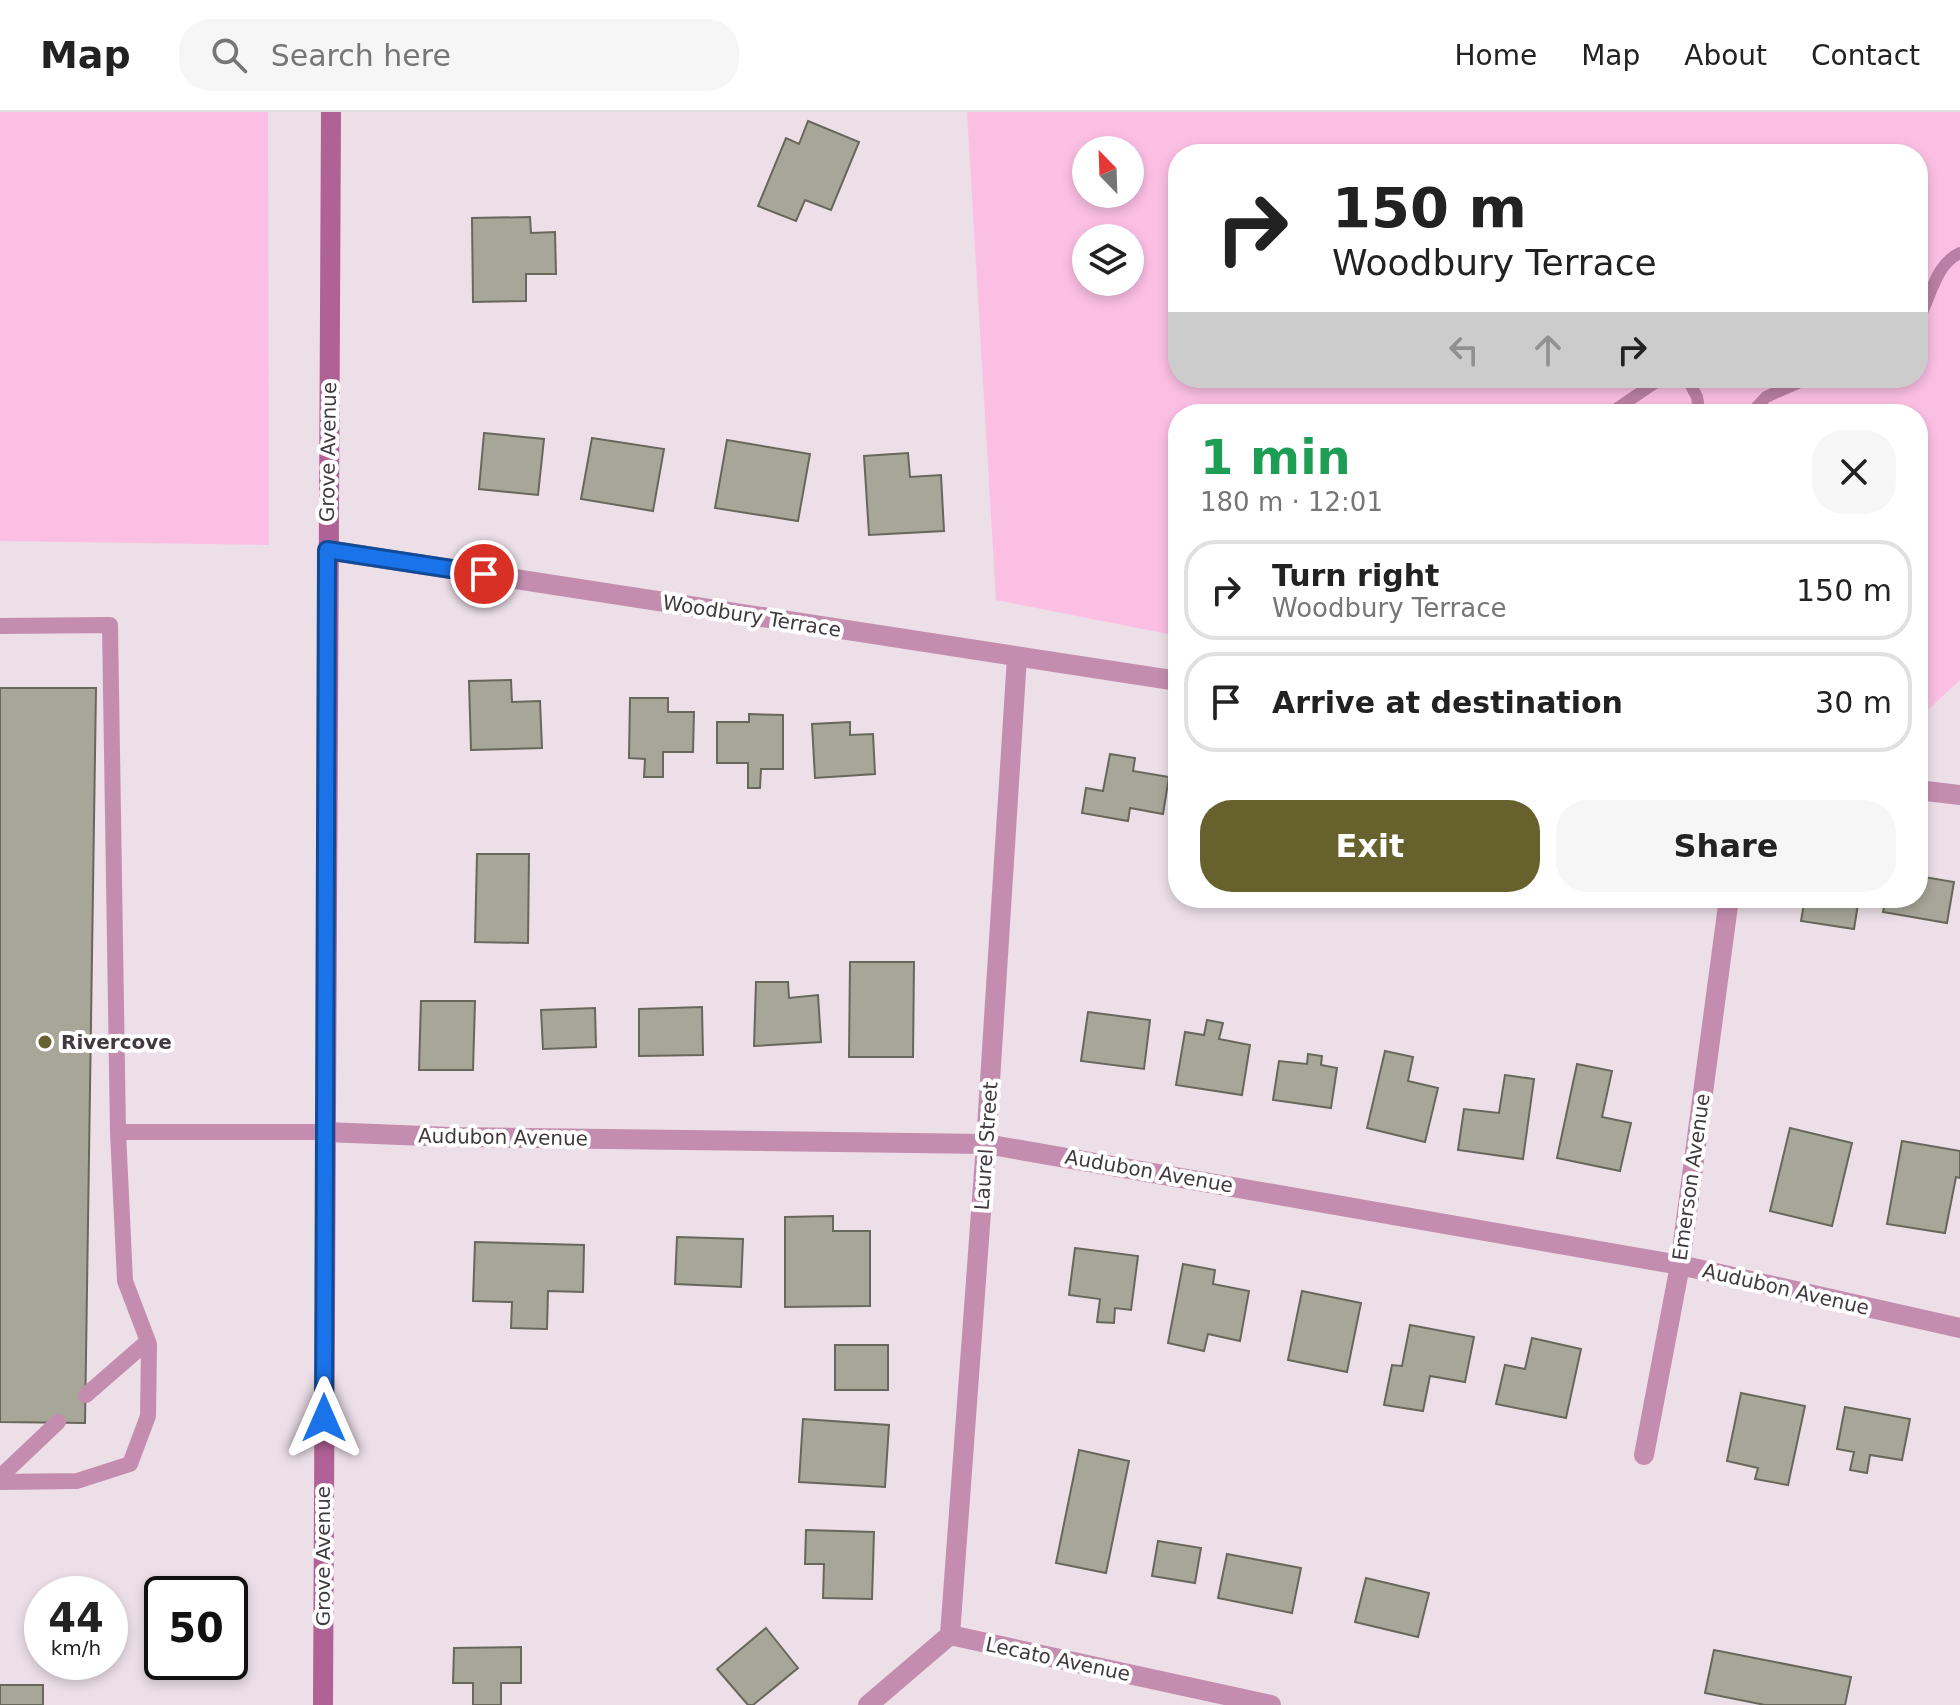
<!DOCTYPE html>
<html lang="en">
<head>
<meta charset="utf-8">
<style>
  body { margin:0; font-family:"DejaVu Sans",sans-serif; background:#f6f6f6; color:#222; height:100vh; display:flex; flex-direction:column; font-size:30px; white-space:nowrap }
  * { box-sizing:border-box; margin:0 }
  p { font-size:26px; color:#767676 }
  .icon { flex:none; width:44px; height:44px; fill:none; stroke:currentColor; stroke-width:2; stroke-linecap:round; stroke-linejoin:round }
  .map { position:relative; flex:1; overflow:hidden }
  .drawer { position:absolute; left:1168px; top:292px; width:760px; height:504px; display:flex; flex-direction:column; background:#fff; border-radius:32px; box-shadow:0 4px 12px #0003 }
  .drawer>* { flex:none }
  .top-card { position:absolute; left:1168px; top:32px; width:760px; height:244px; border-radius:32px; box-shadow:0 4px 12px #0003; background:#fff; color:#222; overflow:hidden }
  .needle { width:52px; rotate:337deg }
  .controls { position:absolute; left:1072px; top:24px; display:grid; gap:16px }
  .controls a { display:grid; place-items:center; width:72px; height:72px; border-radius:50%; background:#fff; box-shadow:0 4px 12px #0003; font-size:40px }
  .speed { position:absolute; left:24px; top:1464px; display:flex; gap:16px; font-size:40px; font-weight:700; text-align:center }
  .speed>* { display:grid; place-content:center; width:104px; height:104px; border-radius:50%; background:#fff; box-shadow:0 4px 12px #0003; line-height:1 }
  .speed small { font-size:20px; font-weight:400 }
  .speed .limit { border:4px solid #111; border-radius:12px; background:#fff; color:#111 }
  .pin { position:absolute; display:grid; place-items:center; width:68px; height:68px; color:#fff; margin:-34px; border:4px solid #fff; border-radius:50%; box-shadow:0 2px 8px #0007 }
  .me { position:absolute; width:88px; margin:-44px; rotate:0deg; stroke-linejoin:round; filter:drop-shadow(0 0 6px #0008) }
  .turn { display:flex; align-items:center; gap:28px; height:168px; padding:0 32px; font-size:36px }
  .turn .icon { width:104px; height:104px; stroke-width:2.5 }
  .turn b { display:block; font-size:56px; line-height:68px }
  .lanes { display:flex; align-items:center; height:76px; padding:0 32px; background:#0003; justify-content:center; gap:40px; direction:ltr }
  .lanes .off { opacity:.35 }
  .round { display:grid; place-items:center; flex:none; width:84px; height:84px; border-radius:32px; background:#f6f6f6 }
  .headline { display:flex; align-items:center; justify-content:space-between; height:136px; padding:0 32px }
  h1 { font-size:48px; font-weight:600; line-height:60px; color:#1e9e55 }
  .action { display:flex; gap:16px; margin-top:auto; padding:16px 32px }
  .action a { flex:1; height:92px; border-radius:32px; background:#67612e; color:#fff; font-size:32px; font-weight:600; line-height:92px; text-align:center }
  .action a+a { background:#f6f6f6; color:#222 }
  ul { padding:0; list-style:none }
  li { display:flex; align-items:center; gap:24px; height:100px; margin:0 16px 12px; padding:0 16px; border:4px solid #e0e0e0; border-radius:32px }
  li div { flex:1 }
  li b { display:block; font-size:30px }
  li em { font-style:normal }
  header { display:flex; align-items:center; gap:48px; box-sizing:border-box; height:112px; padding:0 40px; background:#fff; border-bottom:2px solid #e0e0e0 }
  header strong { font-size:38px }
  nav { display:flex; gap:44px; margin-inline-start:auto; font-size:28px }
  .search { width:560px; height:72px; background:#f6f6f6; display:flex; align-items:center; gap:20px; box-sizing:border-box; padding:0 28px; border-radius:32px; color:#767676; font-size:30px }
  .map>svg:first-child { display:block }
  .green { fill:#fbbfe4; fill-rule:evenodd }
  .lines { fill:none; stroke-linecap:round; stroke-linejoin:round }
  .stream { stroke:#ba7fa4; stroke-width:12 }
  .building { fill:#a7a699; stroke:#68675b; stroke-width:2 }
  .lane { stroke:#c48daf; stroke-width:16 }
  .street { stroke:#c48daf; stroke-width:20 }
  .secondary { stroke:#b06195; stroke-width:20 }
  .route-casing { stroke:#114b97; stroke-width:20 }
  .route { stroke:#1a73e8; stroke-width:14 }
  .poi-dot { fill:#67612e; stroke:#fff; stroke-width:3 }
  .labels { text-anchor:middle; dominant-baseline:central; stroke-width:8; stroke-linejoin:round; paint-order:stroke }
  .street-label { font-size:20px; fill:#403a3e; stroke:#fff }
  .poi-label { font-size:20px; font-weight:bold; fill:#403a3e; stroke:#fff; text-anchor:start }
</style>
</head>
<body>
<header>
<strong>Map</strong>
<div class="search"><svg class="icon" aria-label="search" viewBox="0 0 24 24"><circle cx="10" cy="10" r="6"/><path d="M15 15l6 6"/></svg>Search here</div>
<nav><a>Home</a><a>Map</a><a>About</a><a>Contact</a></nav>
</header>
<div class="map">
<svg width="1960" height="1593" viewBox="0 0 1960 1593">
  <rect width="100%" height="100%" fill="#ecdfe7"/>
  <path class="green" d="M0 0H268L269 433 0 429Z
    M967 0H1960V568L1918 607V302H1178V524L996 488ZM1086 38H1130V82H1086ZM1178 42H1918V266H1178ZM1086 126H1130V170H1086Z"/>
  <g class="lines">
    <path class="stream" d="M1918 208C1931 186 1935 152 1960 141
      M1687 266 1697 285 1700 302
      M1609 302 1662 266
      M1750 302 1766 285 1809 266"/>
  </g>
  <path class="building" d="M808 9 859 30 831 98 805 88 796 109 758 94 786 26 799 32Z
    M530 105 531 121 555 120 556 162H526V189L473 190 472 106Z
    M484 321 544 327 538 383 479 377Z
    M592 326 664 337 653 399 581 387Z
    M727 328 810 342 798 409 715 396Z
    M908 341 910 365 941 363 944 419 869 423 864 344Z
    M511 568 512 590 540 589 542 636 471 638 469 569Z
    M0 576H96L85 1311 0 1310Z
    M630 586H668V600H694L693 640H663V665H644L645 647 629 646Z
    M749 602 783 603V657H761L760 676H748V651H717V610H749Z
    M850 610V623L873 622 875 662 815 666 812 612Z
    M1110 642 1135 646 1133 659 1169 665 1163 702 1130 696 1128 709 1082 701 1086 676 1103 679Z
    M477 742H529L528 831 475 830Z
    M1918 764 1954 770 1947 811 1883 800 1886 786H1918Z
    M1805 786H1859L1854 817 1801 809Z
    M850 850H914L913 945H849Z
    M756 870H788L789 886 818 883 821 930 754 934Z
    M421 889H475L473 958H419Z
    M702 895 703 943 639 944V897Z
    M595 896 596 935 543 937 541 898Z
    M1088 900 1150 908 1144 957 1081 949Z
    M1207 908 1223 911 1219 927 1250 933 1242 983 1176 973 1185 920 1204 923Z
    M1385 939 1413 945 1408 969 1438 976 1425 1030 1367 1016Z
    M1308 942 1322 944 1321 953 1337 956 1331 996 1273 988 1279 949 1307 952Z
    M1577 952 1612 959 1602 1005 1631 1011 1620 1059 1557 1046Z
    M1505 963 1534 967 1523 1047 1458 1038 1464 997 1499 1001Z
    M1790 1016 1852 1031 1832 1114 1770 1099Z
    M1902 1029 1960 1039V1066L1956 1065 1945 1121 1887 1112Z
    M833 1104V1119H870V1194L785 1195V1105Z
    M677 1125 743 1127 741 1175 675 1172Z
    M475 1130 584 1133 583 1180 548 1179 547 1217 511 1216 512 1190 473 1189Z
    M1075 1136 1138 1144 1131 1198 1115 1196 1114 1211 1097 1210 1100 1187 1069 1183Z
    M1183 1152 1215 1158 1213 1172 1249 1179 1240 1229 1208 1222 1204 1239 1168 1231Z
    M1302 1179 1361 1191 1347 1260 1288 1248Z
    M1410 1213 1474 1225 1465 1270 1430 1264 1423 1299 1384 1293 1392 1253 1402 1254Z
    M1532 1226 1581 1237 1566 1306 1496 1292 1505 1253 1525 1257Z
    M835 1233H888V1278H835Z
    M1741 1281 1805 1294 1788 1373 1755 1367 1758 1356 1727 1349Z
    M1845 1295 1910 1307 1902 1348 1870 1343 1867 1361 1850 1358 1854 1340 1837 1337Z
    M803 1307 889 1313 885 1375 799 1370Z
    M1079 1338 1129 1349 1106 1461 1056 1451Z
    M806 1418 874 1420 872 1487 823 1486 824 1452H805Z
    M1158 1429 1201 1436 1195 1471 1152 1464Z
    M1227 1442 1301 1456 1292 1501 1218 1486Z
    M1366 1466 1429 1481 1418 1525 1355 1510Z
    M766 1516 798 1556 753 1593H748L717 1557Z
    M521 1535V1571H501V1593H473V1571H453L454 1536Z
    M1714 1538 1851 1565 1845 1593H1765L1705 1581Z
    M0 1573H43V1593H0Z"/>
  <g class="lines">
    <path class="lane" d="M0 514 110 513 118 1020 125 1169 149 1232 148 1304 130 1352 77 1369 0 1370
      M118 1020H325
      M86 1283 148 1229
      M0 1365 58 1310"/>
    <path class="street" d="M327 438 1178 569
      M1918 678 1960 683
      M325 1020 450 1025 986 1032 1680 1153 1960 1216
      M1644 1343 1680 1153 1729 786
      M950 1523 986 1032 1017 545
      M868 1593 950 1523 1271 1593"/>
    <path class="secondary" d="M323 1593 331 0"/>
  </g>
  <g class="lines">
    <defs>
      <path id="route" d="M324 1306 327 438 484 462"/>
    </defs>
    <use href="#route" class="route-casing"/>
    <use href="#route" class="route"/>
  </g>
  <circle class="poi-dot" cx="45" cy="930" r="8"/>
  <g class="labels">
    <g class="street-label">
      <text transform="translate(328 340) rotate(-89)">Grove Avenue</text>
      <text transform="translate(752 504) rotate(9)">Woodbury Terrace</text>
      <text transform="translate(503 1025) rotate(1)">Audubon Avenue</text>
      <text transform="translate(986 1034) rotate(-86)">Laurel Street</text>
      <text transform="translate(1149 1059) rotate(10)">Audubon Avenue</text>
      <text transform="translate(1691 1065) rotate(-82)">Emerson Avenue</text>
      <text transform="translate(1786 1177) rotate(13)">Audubon Avenue</text>
      <text transform="translate(323 1444) rotate(-90)">Grove Avenue</text>
      <text transform="translate(1058 1547) rotate(12)">Lecato Avenue</text>
    </g>
    <g class="poi-label">
      <text x="61" y="930">Rivercove</text>
    </g>
  </g>
</svg>
<div class="controls">
<a><svg class="needle" viewBox="-14 -14 28 28"><path d="M0-13l5 13h-10z" fill="#e53935"/><path d="M0 13l5-13h-10z" fill="#767676"/></svg></a>
<a><svg class="icon" aria-label="layers" viewBox="0 0 24 24"><path d="M12 4l9 5-9 5-9-5zM3 14l9 5 9-5"/></svg></a>
</div>
<div class="speed"><div>44<small>km/h</small></div><div class="limit">50</div></div>
<div class="pin" style="left:484px;top:462px;background:#d93025"><svg class="icon" aria-label="arrive" viewBox="0 0 24 24"><path d="M6 21V4h12l-3 4 3 4H6"/></svg></div>
<svg class="me" style="left:324px;top:1306px" viewBox="-20 -20 40 40"><path d="M0-17L14 15 0 8-14 15z" fill="#1a73e8" stroke="#fff" stroke-width="4"/></svg>
<div class="top-card">
<div class="turn"><svg class="icon" aria-label="right" viewBox="0 0 24 24"><path d="M7 20v-9h11M14 6l5 5-5 5"/></svg><div><b>150 m</b>Woodbury Terrace</div></div>
<div class="lanes"><svg class="icon off" aria-label="left" viewBox="0 0 24 24"><path d="M17 20v-9H6M10 6l-5 5 5 5"/></svg><svg class="icon off" aria-label="ahead" viewBox="0 0 24 24"><path d="M12 20V5M6 11l6-6 6 6"/></svg><svg class="icon" aria-label="right" viewBox="0 0 24 24"><path d="M7 20v-9h11M14 6l5 5-5 5"/></svg></div>
</div>
<section class="drawer">
<div class="headline"><div><h1>1 min</h1><p>180 m · 12:01</p></div><a class="round"><svg class="icon" aria-label="close" viewBox="0 0 24 24"><path d="M6 6l12 12M18 6L6 18"/></svg></a></div>
<ul>
<li><svg class="icon" aria-label="right" viewBox="0 0 24 24"><path d="M7 20v-9h11M14 6l5 5-5 5"/></svg><div><b>Turn right</b><p>Woodbury Terrace</p></div><em>150 m</em></li>
<li><svg class="icon" aria-label="arrive" viewBox="0 0 24 24"><path d="M6 21V4h12l-3 4 3 4H6"/></svg><div><b>Arrive at destination</b></div><em>30 m</em></li>
</ul>
<div class="action"><a>Exit</a><a>Share</a></div>
</section>
</div>
</body>
</html>
